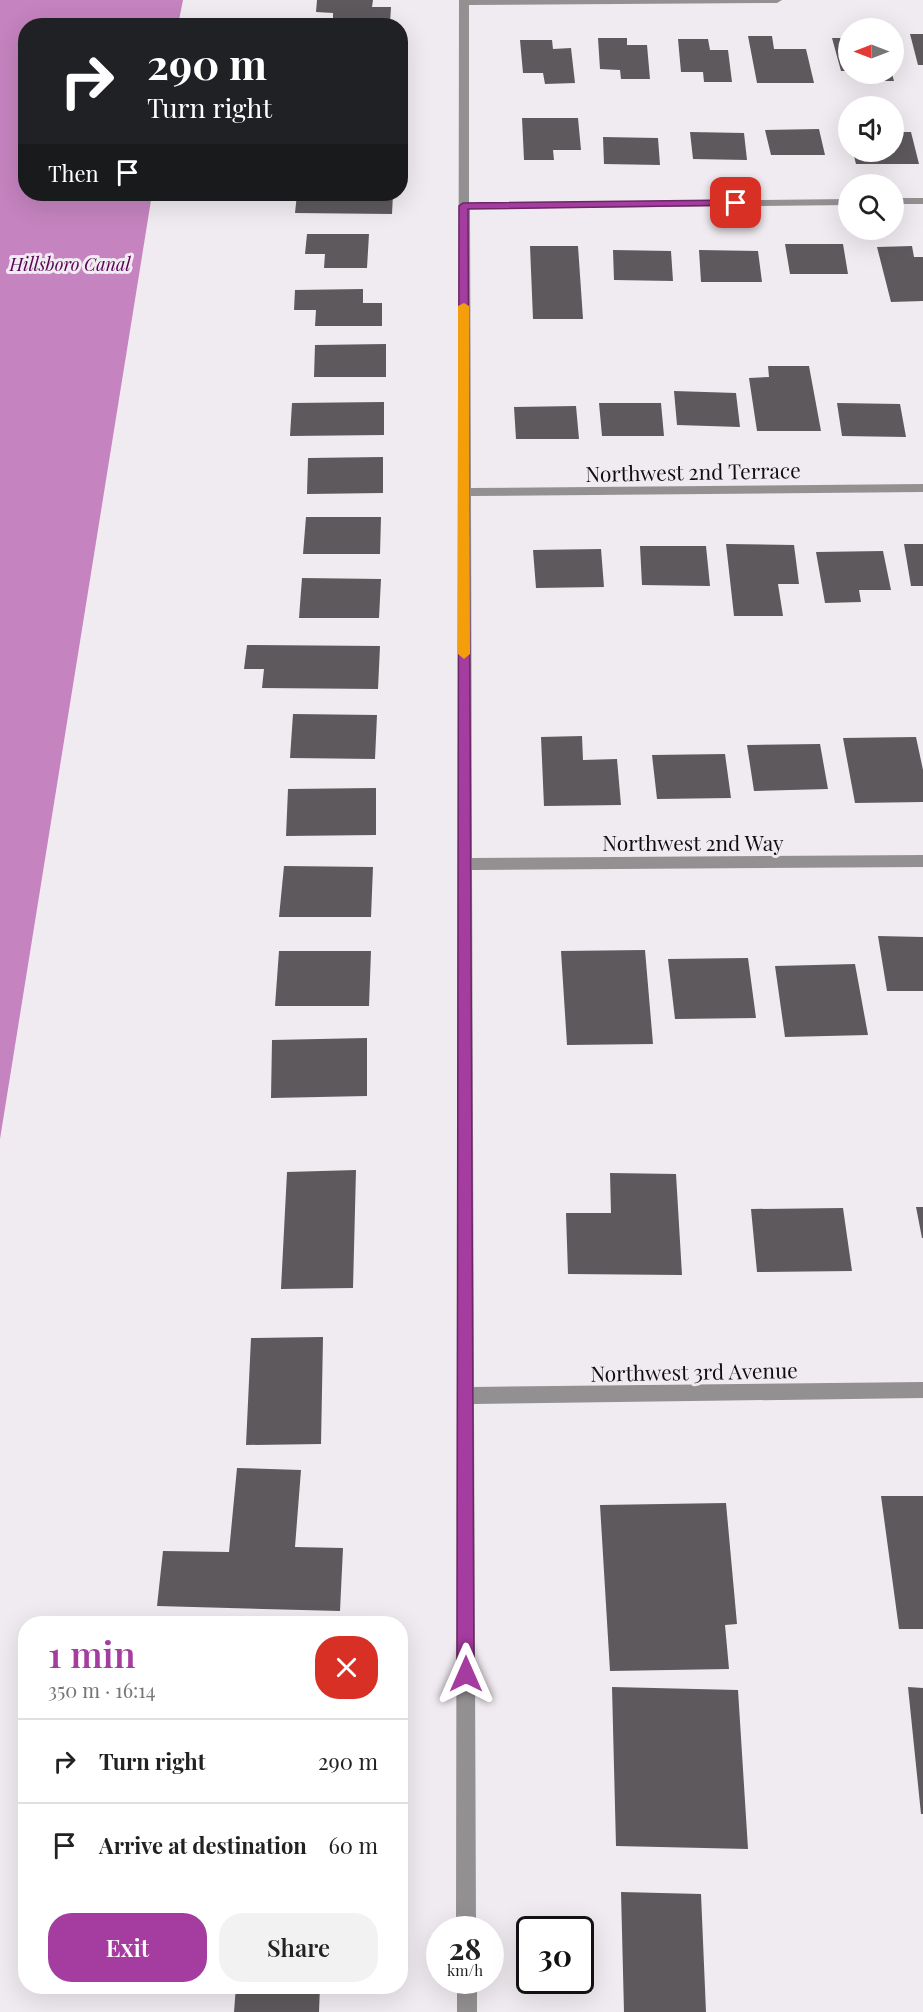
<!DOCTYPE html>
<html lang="en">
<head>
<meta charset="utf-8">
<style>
  body { margin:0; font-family:"Playfair Display",serif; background:#f2f2f2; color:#222; height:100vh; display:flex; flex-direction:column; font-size:22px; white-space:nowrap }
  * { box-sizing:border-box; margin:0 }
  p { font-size:20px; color:#767676 }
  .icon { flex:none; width:33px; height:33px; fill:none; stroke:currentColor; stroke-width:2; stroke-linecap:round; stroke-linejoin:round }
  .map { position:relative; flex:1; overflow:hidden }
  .sheet { position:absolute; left:18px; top:1616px; width:390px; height:378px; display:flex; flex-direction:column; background:#fff; border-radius:24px; box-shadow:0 6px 24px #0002 }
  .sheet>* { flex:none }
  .banner { position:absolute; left:18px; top:18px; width:390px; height:183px; border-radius:24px; box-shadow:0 6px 24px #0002; background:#202124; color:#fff; overflow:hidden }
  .needle { width:39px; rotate:270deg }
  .buttons { position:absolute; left:838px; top:18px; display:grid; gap:12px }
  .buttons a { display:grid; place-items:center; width:66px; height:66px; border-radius:50%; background:#fff; box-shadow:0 6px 24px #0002; font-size:30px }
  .speed { position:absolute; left:426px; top:1916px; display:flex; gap:12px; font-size:30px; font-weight:700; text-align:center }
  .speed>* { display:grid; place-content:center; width:78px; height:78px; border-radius:50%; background:#fff; box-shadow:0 6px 24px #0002; line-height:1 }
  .speed small { font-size:15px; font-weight:400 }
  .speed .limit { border:3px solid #111; border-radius:9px; background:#fff; color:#111 }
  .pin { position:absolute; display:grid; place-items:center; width:51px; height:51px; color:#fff; margin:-26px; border-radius:12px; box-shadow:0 3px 9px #0006 }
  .me { position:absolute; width:66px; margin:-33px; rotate:0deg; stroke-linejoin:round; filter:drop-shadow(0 0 4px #0008) }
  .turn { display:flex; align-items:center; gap:21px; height:126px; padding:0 30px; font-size:27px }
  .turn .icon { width:78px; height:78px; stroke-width:2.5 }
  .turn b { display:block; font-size:42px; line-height:51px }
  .then { display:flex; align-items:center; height:57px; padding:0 30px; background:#0003; gap:12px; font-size:22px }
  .round { display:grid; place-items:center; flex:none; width:63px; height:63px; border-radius:24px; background:#f2f2f2 }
  .summary { display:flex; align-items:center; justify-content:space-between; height:102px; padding:0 30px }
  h1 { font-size:36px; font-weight:600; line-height:45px; color:#a53c9f }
  .button { display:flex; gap:12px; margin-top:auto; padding:12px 30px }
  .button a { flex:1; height:69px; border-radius:24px; background:#a53c9f; color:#fff; font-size:24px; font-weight:600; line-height:69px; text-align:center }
  .button a+a { background:#f2f2f2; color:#222 }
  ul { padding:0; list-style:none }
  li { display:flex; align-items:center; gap:18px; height:84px; padding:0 30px; border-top:2px solid #e0e0e0 }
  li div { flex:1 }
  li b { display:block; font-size:22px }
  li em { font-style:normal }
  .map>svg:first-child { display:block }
  .water { fill:#c583bf }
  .building { fill:#5e595d }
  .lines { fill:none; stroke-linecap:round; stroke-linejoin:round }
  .street { fill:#939092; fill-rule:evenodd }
  .route { fill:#a53c9f; stroke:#6b2767; stroke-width:1.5 }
  .slow { fill:#f59e0b }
  .labels { text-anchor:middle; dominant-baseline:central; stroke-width:6; stroke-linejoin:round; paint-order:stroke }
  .far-water-label { font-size:18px; font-style:italic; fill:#570254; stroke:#f0ebf0 }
  .street-label { font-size:21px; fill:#0f0d0f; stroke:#f0ebf0 }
</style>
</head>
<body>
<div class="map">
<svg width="923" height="2012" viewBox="0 0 923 2012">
  <rect width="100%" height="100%" fill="#f0ebf0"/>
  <path class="water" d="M0 0H183L178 25 26 26V194H152L0 1139Z"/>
  <path class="building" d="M317 0H373L372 7H391L390 24 333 23V13L316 12Z
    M910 34H923V65H918Z
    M748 36H772L774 49H806L814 83H757Z
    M598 38H627V45H647L650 79H621L620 70 600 69Z
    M832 38H849V71H841Z
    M678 39H708L710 50H728L732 82H704L703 72H681Z
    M520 40H552L553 49 571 48 575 83 545 84 543 73H523Z
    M862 74H892L894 81H863Z
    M522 118H578L581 150H553L554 160H524Z
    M819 129 825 155H771L765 130Z
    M690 132 744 133 747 160 693 159Z
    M894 132H911L919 164H856L853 152H894Z
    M603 137 658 138 660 165 604 164Z
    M297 194H393L392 214 295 213Z
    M307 234H369L367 268H324L325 254H305Z
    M785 244H843L848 274H790Z
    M530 246H578L583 319H533Z
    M912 246 914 257H923V301L891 302 877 247Z
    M613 250 671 251 673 281 614 280Z
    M699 250 758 251 762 282H701Z
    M363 289V303H382V326H315L316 310H294L295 290Z
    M386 344V377H314L315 345Z
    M768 366H809L821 431H757L749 378 769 377Z
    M674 391 736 393 740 427 677 425Z
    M384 402V435L290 436 292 403Z
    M599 403H661L664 436H602Z
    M837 403 900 404 906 437 842 436Z
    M576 406 579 439H516L514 407Z
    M383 457V493L307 494 308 458Z
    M306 517H381L380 554H303Z
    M726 544 794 545 799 584H778L783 616H734Z
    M904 544H923V586H911Z
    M640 546H706L710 586 642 585Z
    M601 549 604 587 536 588 533 550Z
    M883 551 891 590H859L861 602 825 603 816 552Z
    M302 578 381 579 379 618H299Z
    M247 645 380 646 378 689 262 688 264 669H244Z
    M293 714 377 715 375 759 290 758Z
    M582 736 583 760 617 759 621 805 544 806 541 737Z
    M916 737 923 770V802L855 803 843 738Z
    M820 744 828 789 754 791 747 745Z
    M725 754 731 798 657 799 652 755Z
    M376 788V835L286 836 288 789Z
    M284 866 373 867 371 917H279Z
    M878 936 923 937V991H887Z
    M645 950 653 1044 567 1045 561 951Z
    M279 951H371L369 1006H275Z
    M748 958 756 1018 675 1019 668 959Z
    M855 964 868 1035 785 1037 775 966Z
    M367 1038V1096L271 1098 272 1040Z
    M356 1170 353 1288 281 1289 287 1172Z
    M610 1173 676 1174 682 1275 568 1274 566 1213H611Z
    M916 1207H923V1238H922Z
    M843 1208 852 1271 757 1272 751 1209Z
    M323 1337 321 1444 246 1445 251 1338Z
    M237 1468 301 1470 295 1547 343 1548 340 1611 157 1606 163 1551 229 1552Z
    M881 1496H923V1629H899Z
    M726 1503 737 1624 725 1625 729 1669 610 1671 600 1505Z
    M612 1687 738 1690 748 1849 616 1846Z
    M908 1687 923 1688V1814H921Z
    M621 1892 701 1894 706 2012H624Z
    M236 1986H320L319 2012H234Z"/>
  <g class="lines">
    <path class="street" d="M459 0H782L777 3 469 5V203L849 199V205L470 209 471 488 923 484V492L471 496 472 858 923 855V867L472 870 474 1387 923 1382V1398L474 1404 476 1929H456Z
      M894 198H923V204H894Z
      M457 1980H477V2012H457Z"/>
  </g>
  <path class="route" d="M736 200 741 203 740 205 468 209 474 1674 472 1680 466 1683 460 1680 457 1674 459 206 463 203Z"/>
  <path class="slow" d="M464 303 469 306 470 654 464 659 458 654V306Z"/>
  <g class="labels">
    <g class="far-water-label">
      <text x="70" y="264">Hillsboro Canal</text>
    </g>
    <g class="street-label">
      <text transform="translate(693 471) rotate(-1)">Northwest 2nd Terrace</text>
      <text x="693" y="842">Northwest 2nd Way</text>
      <text transform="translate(694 1371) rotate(-1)">Northwest 3rd Avenue</text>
    </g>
  </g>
</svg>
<div class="buttons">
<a><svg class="needle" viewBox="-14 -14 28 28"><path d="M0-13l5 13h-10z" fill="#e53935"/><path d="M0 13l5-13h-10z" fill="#767676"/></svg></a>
<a><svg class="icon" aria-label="sound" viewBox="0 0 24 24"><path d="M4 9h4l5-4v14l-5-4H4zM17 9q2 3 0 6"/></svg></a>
<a><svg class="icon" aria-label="search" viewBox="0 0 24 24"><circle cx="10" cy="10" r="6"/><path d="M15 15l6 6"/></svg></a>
</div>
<div class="speed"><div>28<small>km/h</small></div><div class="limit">30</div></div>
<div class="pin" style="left:736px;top:203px;background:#d93025"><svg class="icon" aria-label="arrive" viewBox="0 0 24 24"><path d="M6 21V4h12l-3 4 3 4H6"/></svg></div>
<svg class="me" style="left:466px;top:1674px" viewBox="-20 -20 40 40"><path d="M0-17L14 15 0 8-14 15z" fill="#a53c9f" stroke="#fff" stroke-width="4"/></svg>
<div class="banner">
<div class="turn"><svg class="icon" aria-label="right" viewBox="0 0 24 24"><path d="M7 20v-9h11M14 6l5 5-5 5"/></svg><div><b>290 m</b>Turn right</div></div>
<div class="then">Then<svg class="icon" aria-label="arrive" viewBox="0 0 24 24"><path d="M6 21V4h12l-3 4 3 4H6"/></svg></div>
</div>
<section class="sheet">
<div class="summary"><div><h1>1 min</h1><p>350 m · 16:14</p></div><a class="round" style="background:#d93025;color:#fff"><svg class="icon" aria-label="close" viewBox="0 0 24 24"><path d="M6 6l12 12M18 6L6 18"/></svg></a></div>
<ul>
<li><svg class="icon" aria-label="right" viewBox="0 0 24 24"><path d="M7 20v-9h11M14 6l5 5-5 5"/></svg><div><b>Turn right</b></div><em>290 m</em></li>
<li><svg class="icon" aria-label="arrive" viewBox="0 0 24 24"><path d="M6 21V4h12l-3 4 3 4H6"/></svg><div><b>Arrive at destination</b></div><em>60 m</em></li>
</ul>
<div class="button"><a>Exit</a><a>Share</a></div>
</section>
</div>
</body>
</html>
